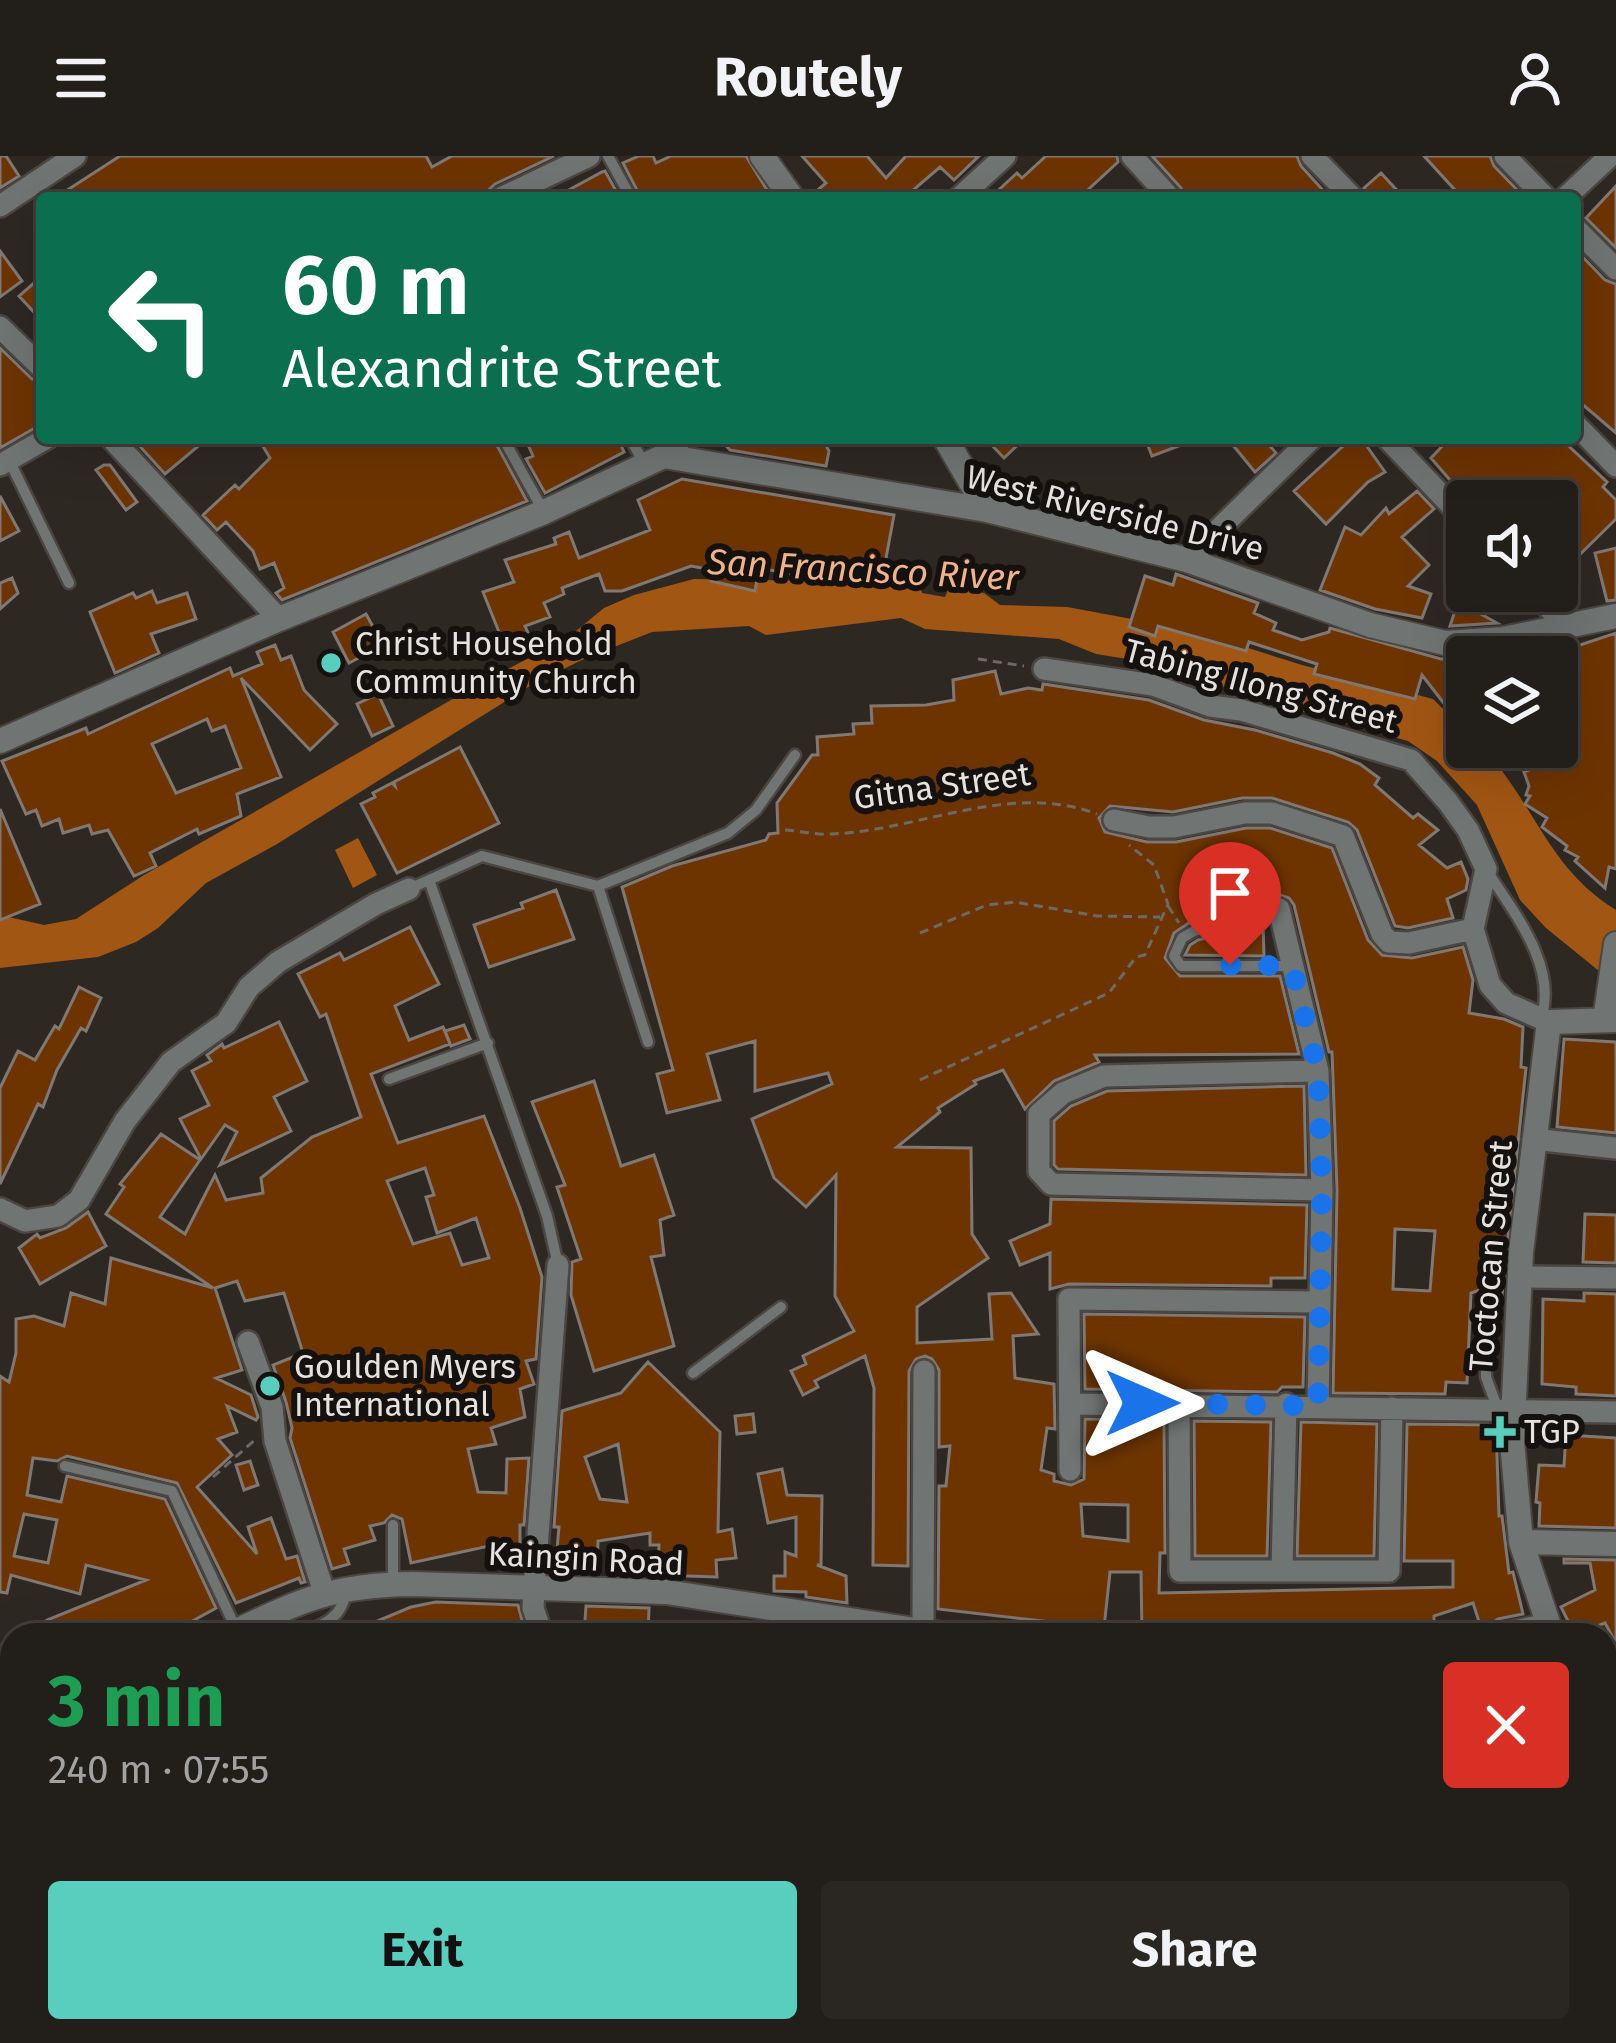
<!DOCTYPE html>
<html lang="en">
<head>
<meta charset="utf-8">
<style>
  body { margin:0; font-family:"Fira Sans",sans-serif; background:#2a2723; color:#f1f3f6; height:100vh; display:flex; flex-direction:column; font-size:45px; white-space:nowrap }
  * { box-sizing:border-box; margin:0 }
  p { font-size:39px; color:#a2a2a2 }
  .icon { flex:none; width:66px; height:66px; fill:none; stroke:currentColor; stroke-width:2; stroke-linecap:round; stroke-linejoin:round }
  .map { position:relative; flex:1; overflow:hidden }
  .drawer { position:absolute; left:0px; top:1467px; width:1617px; height:420px; display:flex; flex-direction:column; background:#221e1a; border-radius:36px 36px 0 0; box-shadow:0 12px 48px #0002,0 0 0 3px #3f3c39 }
  .drawer>* { flex:none }
  .banner { position:absolute; left:36px; top:36px; width:1545px; height:252px; border-radius:12px; box-shadow:0 12px 48px #0002,0 0 0 3px #3f3c39; background:#0b6e4f; color:#fff; overflow:hidden }
  .buttons { position:absolute; left:1446px; top:324px; display:grid; gap:24px }
  .buttons a { display:grid; place-items:center; width:132px; height:132px; border-radius:12px; background:#221e1a; box-shadow:0 12px 48px #0002,0 0 0 3px #3f3c39; font-size:60px }
  .pin { position:absolute; display:grid; place-items:center; width:102px; height:102px; color:#fff; margin:-123px -51px; border-radius:50% 50% 50% 0; rotate:-45deg; box-shadow:0 0 12px #0007 }
  .pin .icon { rotate:45deg }
  .me { position:absolute; width:132px; margin:-66px; rotate:90deg; stroke-linejoin:round; filter:drop-shadow(0 0 9px #0008) }
  .turn { display:flex; align-items:center; gap:42px; height:252px; padding:0 48px; font-size:54px }
  .turn .icon { width:156px; height:156px; stroke-width:2.5 }
  .turn b { display:block; font-size:84px; line-height:102px }
  .round { display:grid; place-items:center; flex:none; width:126px; height:126px; border-radius:12px; background:#2a2723 }
  .summary { display:flex; align-items:center; justify-content:space-between; height:204px; padding:0 48px }
  h1 { font-size:72px; font-weight:700; line-height:90px; color:#1e9e55 }
  .action { display:flex; gap:24px; margin-top:auto; padding:24px 48px }
  .action a { flex:1; height:138px; border-radius:12px; background:#59cebe; color:#111; font-size:48px; font-weight:700; line-height:138px; text-align:center }
  .action a+a { background:#2a2723; color:#f1f3f6 }
  header { display:flex; justify-content:space-between; align-items:center; height:156px; padding:0 48px; background:#221e1a; font-size:54px; font-weight:700 }
  .map>svg:first-child { display:block }
  .water { fill:#a25614 }
  .lines { fill:none; stroke-linecap:round; stroke-linejoin:round }
  .river { stroke:#a25614; stroke-width:33 }
  .building { fill:#6d3400; stroke:#807873; stroke-width:3; fill-rule:evenodd }
  .service-casing { stroke:#4b4641; stroke-width:15 }
  .minor-casing { stroke:#4b4641; stroke-width:26 }
  .tertiary-casing { stroke:#4b4641; stroke-width:28 }
  .path { stroke:#6f6965; stroke-width:3; stroke-dasharray:9 6; stroke-linecap:butt }
  .service { stroke:#707574; stroke-width:10 }
  .minor { stroke:#707574; stroke-width:21 }
  .tertiary { stroke:#707574; stroke-width:24 }
  .route { stroke:#1a73e8; stroke-width:21; stroke-dasharray:0 37.8 }
  .poi-dot { fill:#59cebe; stroke:#14110f; stroke-width:4.5 }
  .labels { text-anchor:middle; dominant-baseline:central; stroke-width:12; stroke-linejoin:round; paint-order:stroke }
  .street-label { font-size:33px; fill:#e6e2df; stroke:#14110f }
  .poi-label { font-size:33px; fill:#e6e2df; stroke:#14110f; text-anchor:start }
  .water-label { font-size:36px; font-style:italic; fill:#f2b38a; stroke:#14110f }
</style>
</head>
<body>
<header><svg class="icon" aria-label="menu" viewBox="0 0 24 24"><path d="M4 6h16M4 12h16M4 18h16"/></svg>Routely<svg class="icon" aria-label="person" viewBox="0 0 24 24"><circle cx="12" cy="8" r="4"/><path d="M4 21q1-7 8-7t8 7"/></svg></header>
<div class="map">
<svg width="1616" height="1887" viewBox="0 0 1616 1887">
  <rect width="100%" height="100%" fill="#2e2823"/>
  <path class="water" d="M694 423 919 426 922 437 945 441 949 431 984 437 1000 449 1067 451 1191 474 1302 509 1433 543 1467 577V591H1481C1534 644 1546 711 1616 754V819L1599 815 1546 772 1520 744 1477 649 1437 605 1408 585 1272 547 1152 507 1096 498 1059 483 925 473 901 462 766 479 749 470 652 476 586 502 533 528 277 688 206 727 158 772 136 786 98 801 0 812V759L44 769 76 763 144 719 472 532 570 480 604 452 634 439Z
    M358 682 377 719 353 732 335 694Z"/>
  <g class="lines">
    <path class="river" d="M1424 1875 1449 1887
      M1164 1887 1172 1875"/>
  </g>
  <path class="building" d="M0 0H6L19 20 0 32Z
    M120 0H426L432 11 452 0H554L495 28 480 42H55Z
    M639 0H653L656 7 671 0H746L772 42H681L678 36 664 42H641L623 7Z
    M802 0H867L886 22 906 0H979L954 24 940 11 904 42H827L819 33 826 27Z
    M1046 0H1117L1118 6 1079 42H990L1017 17 1022 22Z
    M1152 0H1297L1301 10 1330 42H1185L1181 32Z
    M1424 0H1490L1494 10 1525 42H1444L1454 33Z
    M605 15 620 42H554L602 16Z
    M1381 17 1404 42 1368 39 1364 32Z
    M1616 30V92L1586 62Z
    M1575 93 1605 124 1616 128V277L1575 242Z
    M0 95 22 125 0 141Z
    M42 120V165L19 140Z
    M0 192 32 223 42 227V268L0 292Z
    M139 282H208L165 318 135 285Z
    M258 282H493L527 345 282 444 276 437 284 432 274 407 260 413 253 395 226 366 217 374 203 359 235 329 239 333 270 302Z
    M525 282H618L624 296 545 337 526 303 533 300Z
    M719 282H822L829 295 826 310 730 294Z
    M985 282H1025L1004 302Z
    M1145 282H1197V283L1152 300Z
    M1227 282H1263L1276 297 1255 316Z
    M1352 282H1361L1385 316 1368 326 1326 368 1294 335Z
    M1450 282H1560L1607 326 1603 331 1616 344V363L1557 421V345H1468L1431 302Z
    M104 309H110L137 346 126 354 96 314Z
    M682 323 894 359 881 429 830 419 829 425 759 412 755 435 711 425 713 414 691 410 622 435H605L599 418 562 432 564 438 544 447 550 461 525 470 532 486 507 496 483 436 514 426 505 404 556 388 554 382 569 376 579 402 650 374 638 344Z
    M1417 335 1434 353 1402 381 1429 409 1408 430 1431 438 1422 462 1375 453 1320 434 1345 371 1361 379 1386 352 1389 358Z
    M0 340 19 375 0 385Z
    M1616 392V444L1607 445 1595 397Z
    M1176 418 1258 447 1254 457 1276 467 1273 474 1302 484 1329 476 1330 472 1441 503 1467 502V548L1461 549 1467 577 1422 519 1415 543 1314 518 1317 508 1249 486 1246 495 1158 470 1155 480 1129 471 1145 420 1173 429Z
    M12 422 18 437 0 453V427Z
    M1458 428 1477 442 1461 447 1497 467 1450 470 1458 446 1450 440Z
    M152 435 157 447 187 437 196 463 151 478 159 497 115 517 90 456 133 437 136 442Z
    M366 458 383 489 349 507 333 476Z
    M1616 477V713L1609 711 1605 732 1575 705 1578 701 1565 694 1567 690 1542 671 1547 662 1525 648 1530 640 1526 639 1529 630 1524 616 1529 614 1520 591H1557V577L1560 575 1557 566V501H1524L1522 496 1568 487 1574 491Z
    M275 489 281 504 291 500 304 534 337 568 310 594 241 522 281 621 237 638 241 660 199 678 197 673 150 697 156 710 134 720 108 674 92 678 89 669 63 677 59 663 42 670 36 654 26 658 2 605 86 572 88 578 230 512 233 520 262 508 257 496ZM207 563 212 575 225 570 241 612 176 637 152 588Z
    M995 515 1001 538 1028 532 1042 534 1043 528 1149 544 1204 564 1255 574 1333 597 1360 608 1379 622 1375 629 1413 662 1418 658 1438 674 1419 689 1447 712 1461 706 1468 723 1466 734 1447 743 1453 762 1408 772 1395 770 1357 674 1348 666 1272 642H1242L1173 656 1110 650 1099 662 1105 676 1147 686H1176L1246 672H1270L1332 692 1368 784 1382 799 1412 802 1463 791 1473 824 1469 857 1504 863 1523 871 1521 911 1526 912 1502 1139 1488 1131 1471 1137 1467 1227 1446 1226 1445 1238 1333 1237 1337 1034 1332 896H1329L1294 749 1289 742 1277 738 1266 746 1189 767 1174 777 1165 802 1180 820H1280L1299 898 1095 899 1099 906 1054 925 1025 953 1003 914 974 925 976 928 938 952 940 956 897 991 971 992 972 1078 988 1102 917 1151V1187L992 1183 989 1138 1011 1137 1038 1178 1013 1180 1015 1222 1054 1228 1055 1273 1047 1272 1041 1314 1054 1318V1325L1071 1329 1084 1323 1085 1263 1164 1264 1165 1397H1160L1159 1437 1453 1431V1405H1404L1407 1268 1496 1269 1499 1360H1502L1509 1417 1513 1416 1523 1458 1498 1463 1482 1475 1473 1447 1434 1460V1479H1142L1141 1416H1110L1104 1472 938 1453 939 1330H946L950 1290 939 1291V1214L932 1203 925 1200 916 1203 909 1215 908 1410 873 1409 874 1232 865 1200 815 1225 818 1231 803 1239 791 1215 806 1208 803 1200 854 1175 835 1140 836 1019 806 1051 774 1022 752 963 832 928 828 917 755 935V885L707 898 720 944 667 957 657 918 673 914 622 731 672 710 766 684 769 678 778 677 777 647 812 599H818L817 581 854 578 853 568 872 567 871 550 926 549 954 544 953 524ZM1395 1073 1435 1075 1430 1135 1393 1133ZM1081 1348 1128 1349V1385L1083 1380Z
    M378 538 393 570 372 580 357 548Z
    M460 591 499 667 397 717 361 648 375 641 373 637 392 627 395 630 394 626Z
    M0 653 40 748 0 764Z
    M556 734 574 783 489 811 474 769 523 752 521 747Z
    M1263 767 1264 800 1185 799 1190 789 1198 784Z
    M410 771 439 828 395 850 409 884 443 871 450 888 371 918 398 987 484 960 520 1052 542 1121 536 1203 526 1205 534 1228 520 1233 525 1261 491 1272 496 1288 468 1293 478 1336 506 1337 507 1303 529 1302 524 1369H520V1413L501 1414 498 1388 411 1407 402 1363 392 1359 384 1367 370 1370 375 1384 344 1393 349 1408 332 1413 290 1282 292 1272 286 1246 273 1209 303 1197 284 1137 245 1145 237 1125 215 1132 242 1214 216 1222 251 1239 258 1261 256 1264 227 1250 237 1276 218 1283 232 1299 197 1331 257 1398 248 1371 271 1362 286 1403 297 1400 305 1426 301 1427 299 1422 236 1447 177 1327 67 1300 57 1305 33 1302 27 1339 61 1346 67 1320 165 1343 216 1452 167 1479H53L47 1464 146 1424 86 1409 80 1438 11 1419 7 1437 0 1436V1220L9 1226 16 1197V1163L34 1160 64 1170 71 1137 105 1148 111 1102 213 1132 106 1058 124 1031 120 1028 161 978 200 1004 160 1061 185 1078 215 1019 226 1044 263 1037 261 1022 312 981 361 961 326 858 320 861 298 818 340 797 344 804ZM425 1012 434 1039 426 1041 437 1077 476 1062 489 1102 462 1109 450 1077 413 1088 387 1025ZM24 1358 57 1364 48 1407 14 1400Z
    M79 831 101 842 86 875 81 872 57 914 43 951 38 948 0 1028V932L18 895 35 904 55 870 59 873Z
    M279 866 307 925 274 941 291 975 220 1009 237 976 225 969 201 1003 180 963 209 949 192 915 211 905 207 899 222 888 224 892Z
    M464 869 470 883 451 890 445 875Z
    M1564 883 1616 886V977L1557 971Z
    M594 925 621 1010 654 999 674 1059 660 1064 664 1099 651 1101 674 1190 594 1215 571 1139 572 1106 581 1103 557 1031 565 1029 532 946Z
    M1304 930 1306 1019 1058 1013 1054 1009V965L1071 950 1107 935Z
    M1051 1043 1307 1049 1305 1122H1271V1130L1069 1128 1050 1133V1097L1020 1109 1010 1085 1050 1068Z
    M88 1056 106 1090 40 1128 19 1092 37 1078 40 1082 66 1072Z
    M1585 1058 1616 1059V1107L1583 1106Z
    M1584 1137 1616 1138V1240L1576 1238V1231L1542 1228 1543 1143 1584 1145Z
    M1084 1158 1305 1161 1303 1231H1282L1277 1236 1085 1233Z
    M648 1206 720 1276 718 1376 732 1373 736 1402 716 1404 717 1421 658 1419 659 1389H650V1377L598 1385 597 1414 581 1415V1400L556 1405 559 1371H554L562 1255 621 1237ZM618 1288 627 1346 600 1343 585 1301Z
    M753 1258 755 1276 737 1278 735 1260Z
    M1194 1265 1271 1266 1267 1400H1195Z
    M1301 1266 1377 1268 1374 1400H1297Z
    M1566 1279 1616 1282V1372L1539 1370 1540 1347 1536 1346 1539 1309 1564 1310Z
    M250 1305 258 1329 244 1334 236 1309Z
    M782 1313 787 1339 822 1340 821 1409H817L846 1420 847 1447 806 1441V1436L774 1435V1420H785V1396L796 1400V1361L768 1367 758 1318Z
    M1564 1403 1616 1404V1487L1605 1467 1575 1479 1561 1451 1595 1434 1590 1407H1564Z
    M436 1446 518 1449 526 1479H344L411 1451Z
    M586 1450 649 1452 648 1479H584Z"/>
  <g class="lines">
    <defs>
      <path id="service" d="M608 0 631 42
        M503 282 544 356
        M630 282 644 307
        M9 304 69 427
        M1487 715C1515 758 1558 811 1541 863
        M429 724 547 1060 558 1109
        M598 730 728 677 756 654 795 599
        M598 730 648 886
        M409 733 482 700 598 730
        M1279 753 1194 775 1182 782 1174 800 1181 810H1291
        M389 923 488 887
        M1487 1141 1486 1221 1497 1251
        M693 1217 781 1151
        M65 1310 172 1335 237 1475
        M393 1428V1369
        M297 1479C320 1470 344 1463 345 1435
        M1605 1788 1616 1807
        M330 1875 338 1887
        M1122 1875 1123 1887
        M908 1884 948 1875
        M424 1887 442 1875"/>
      <path id="minor" d="M1132 0 1170 42
        M1312 0 1353 42
        M1505 0 1546 42
        M501 42 589 0
        M959 42 1005 0
        M1565 42 1610 0
        M0 50 75 0
        M1575 72 1616 113
        M0 171 42 212
        M1575 268 1616 310
        M111 282 279 463
        M1387 282 1467 366
        M664 300 683 282
        M0 309 47 282
        M1187 404 1312 282
        M1533 435 1566 470
        M1044 513 1153 529 1210 550 1241 554 1411 604 1448 646 1468 674 1486 713 1473 773 1490 829 1506 847 1549 866
        M1114 664 1149 671H1174L1245 657H1272L1343 680 1382 778 1389 786 1409 787 1473 773
        M1279 753 1318 915 1322 1034 1318 1250
        M1318 915 1104 920 1063 937 1039 958V1015L1051 1028 1322 1034
        M1533 983 1616 992
        M0 1053 25 1065 58 1060 79 1044 125 965 171 906 226 867 249 831 278 806 376 748 409 733
        M1520 1121 1616 1122
        M248 1186 272 1251 275 1285 324 1436
        M1179 1247 1180 1415H1389L1392 1252
        M1070 1248 1616 1256
        M1070 1314 1069 1143 1319 1146
        M1282 1414 1286 1248
        M923 1475 924 1215
        M542 1479 533 1452 534 1433 558 1109
        M257 1887 266 1875"/>
      <path id="tertiary" d="M762 0 792 42
        M945 282 987 354
        M0 585 279 463 544 356 664 300 987 354 1187 404 1370 469 1445 487 1503 483 1616 460
        M1605 864 1616 788
        M1521 1386 1616 1388
        M228 1479C300 1445 330 1429 412 1428L666 1436 948 1479
        M1502 1479 1547 1470
        M1552 1479 1521 1386 1512 1285 1521 1096 1549 866 1616 864
        M1605 1573 1616 1592
        M0 1583 12 1578"/>
    </defs>
    <use href="#service" class="service-casing"/>
    <use href="#minor" class="minor-casing"/>
    <use href="#tertiary" class="tertiary-casing"/>
    <path class="path" d="M978 503 1024 510
      M785 674C800 675 816 679 831 678 918 675 1010 625 1097 658
      M1168 750 1179 767
      M920 777 987 749 1015 746 1097 760 1160 761
      M920 924 1109 837 1136 801 1145 799 1168 748 1154 709 1129 689
      M213 1321 256 1283"/>
    <use href="#service" class="service"/>
    <use href="#minor" class="minor"/>
    <use href="#tertiary" class="tertiary"/>
  </g>
  <g class="lines">
    <path class="route" d="M1142 1247 1318 1250 1322 1034 1318 915 1292 810 1230 809"/>
  </g>
  <g class="poi-dot">
    <circle cx="331" cy="507" r="12"/>
    <circle cx="270" cy="1230" r="12"/>
    <path d="M1494 1258h12v12h12v12h-12v12h-12v-12h-12v-12h12z"/>
  </g>
  <g class="labels">
    <g class="street-label">
      <text transform="translate(1115 357) rotate(14)">West Riverside Drive</text>
      <text transform="translate(1261 530) rotate(15)">Tabing Ilong Street</text>
      <text transform="translate(942 630) rotate(-8)">Gitna Street</text>
      <text transform="translate(1491 1100) rotate(-85)">Toctocan Street</text>
      <text transform="translate(586 1403) rotate(3)">Kaingin Road</text>
    </g>
    <g class="poi-label">
      <text x="355" y="488">Christ Household<tspan x="355" dy="38">Community Church</tspan></text>
      <text x="294" y="1211">Goulden Myers<tspan x="294" dy="38">International</tspan></text>
      <text x="1524" y="1276">TGP</text>
    </g>
    <g class="water-label">
      <text transform="translate(863 414) rotate(3)">San Francisco River</text>
    </g>
  </g>
</svg>
<div class="buttons">
<a><svg class="icon" aria-label="sound" viewBox="0 0 24 24"><path d="M4 9h4l5-4v14l-5-4H4zM17 9q2 3 0 6"/></svg></a>
<a><svg class="icon" aria-label="layers" viewBox="0 0 24 24"><path d="M12 4l9 5-9 5-9-5zM3 14l9 5 9-5"/></svg></a>
</div>
<div class="pin" style="left:1230px;top:809px;background:#d93025"><svg class="icon" aria-label="arrive" viewBox="0 0 24 24"><path d="M6 21V4h12l-3 4 3 4H6"/></svg></div>
<svg class="me" style="left:1142px;top:1247px" viewBox="-20 -20 40 40"><path d="M0-17L14 15 0 8-14 15z" fill="#1a73e8" stroke="#fff" stroke-width="4"/></svg>
<div class="banner">
<div class="turn"><svg class="icon" aria-label="left" viewBox="0 0 24 24"><path d="M17 20v-9H6M10 6l-5 5 5 5"/></svg><div><b>60 m</b>Alexandrite Street</div></div>
</div>
<section class="drawer">
<div class="summary"><div><h1>3 min</h1><p>240 m · 07:55</p></div><a class="round" style="background:#d93025;color:#fff"><svg class="icon" aria-label="close" viewBox="0 0 24 24"><path d="M6 6l12 12M18 6L6 18"/></svg></a></div>
<div class="action"><a>Exit</a><a>Share</a></div>
</section>
</div>
</body>
</html>
